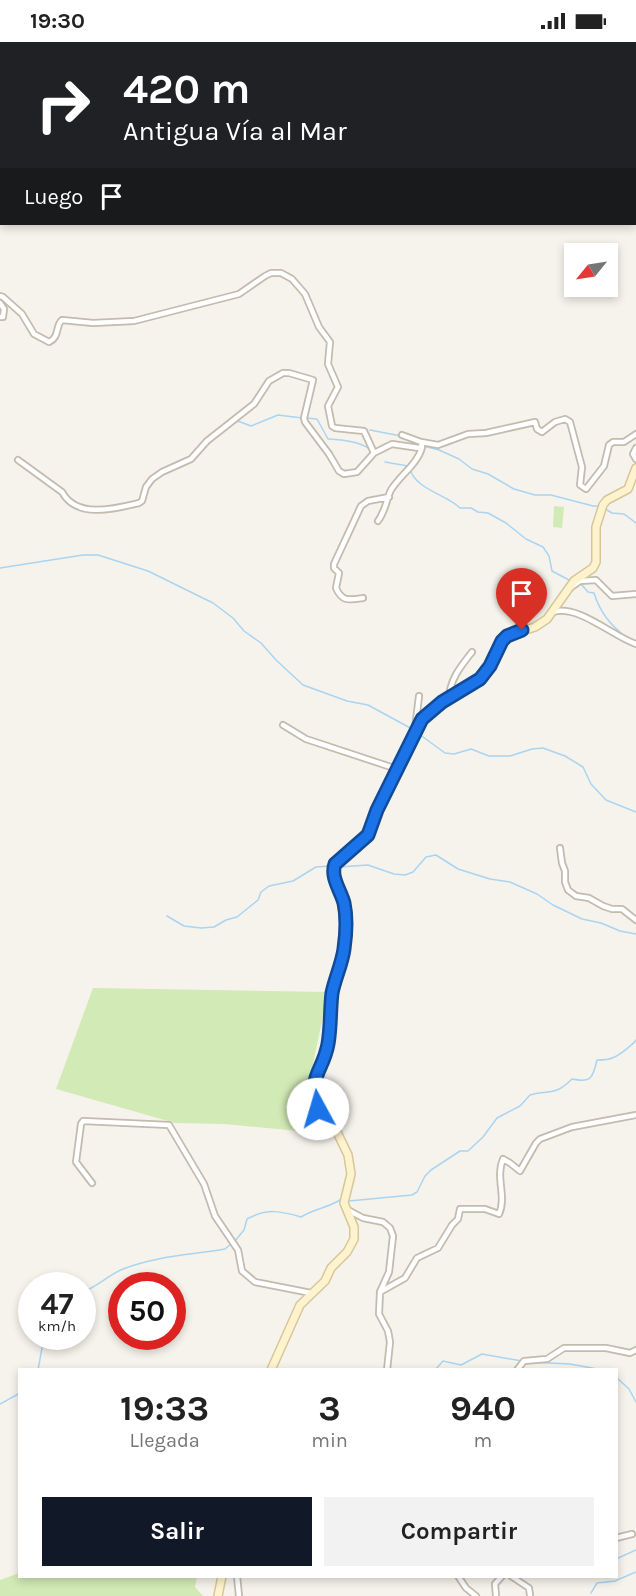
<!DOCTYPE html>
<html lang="es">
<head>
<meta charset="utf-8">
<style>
  body { margin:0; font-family:Karla,sans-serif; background:#f2f2f2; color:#222; height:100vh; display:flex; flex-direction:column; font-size:22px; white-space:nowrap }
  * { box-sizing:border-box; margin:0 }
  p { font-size:20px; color:#767676 }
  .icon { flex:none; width:33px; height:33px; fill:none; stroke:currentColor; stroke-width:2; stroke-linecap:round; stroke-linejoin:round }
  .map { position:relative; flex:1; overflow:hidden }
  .side { position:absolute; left:18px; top:1326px; width:600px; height:210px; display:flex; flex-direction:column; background:#fff; border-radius:0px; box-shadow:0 3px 9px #0003 }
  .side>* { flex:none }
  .guide { position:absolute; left:0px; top:0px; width:636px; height:183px; box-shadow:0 3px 9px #0003; background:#202124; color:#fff; overflow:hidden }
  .needle { width:39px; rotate:240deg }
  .tools { position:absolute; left:564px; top:201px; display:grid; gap:12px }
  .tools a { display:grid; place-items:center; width:54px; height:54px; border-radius:0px; background:#fff; box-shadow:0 3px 9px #0003; font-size:30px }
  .speed { position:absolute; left:18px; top:1230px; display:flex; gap:12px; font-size:30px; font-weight:700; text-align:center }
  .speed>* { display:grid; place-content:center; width:78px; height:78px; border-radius:50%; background:#fff; box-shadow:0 3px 9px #0003; line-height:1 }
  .speed small { font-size:15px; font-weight:400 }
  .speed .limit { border:9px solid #d22; background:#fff; color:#111 }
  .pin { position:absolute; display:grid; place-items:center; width:51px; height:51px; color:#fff; margin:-62px -26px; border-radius:50% 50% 50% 0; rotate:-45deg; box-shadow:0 0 6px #0007 }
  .pin .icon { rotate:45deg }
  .me { position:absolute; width:66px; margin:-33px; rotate:354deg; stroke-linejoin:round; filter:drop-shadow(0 0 4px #0008) }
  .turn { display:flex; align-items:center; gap:21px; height:126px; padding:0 24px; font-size:27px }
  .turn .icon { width:78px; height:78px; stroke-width:2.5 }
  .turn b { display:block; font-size:42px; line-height:51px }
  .then { display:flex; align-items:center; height:57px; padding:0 24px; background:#0003; gap:12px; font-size:22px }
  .eta { display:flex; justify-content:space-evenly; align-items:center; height:102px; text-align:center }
  .eta b { font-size:36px; font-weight:700; line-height:42px }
  .action { display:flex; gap:12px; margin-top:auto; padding:12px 24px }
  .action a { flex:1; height:69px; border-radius:0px; background:#111827; color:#fff; font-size:24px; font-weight:700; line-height:69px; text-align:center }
  .action a+a { background:#f2f2f2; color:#222 }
  .status { display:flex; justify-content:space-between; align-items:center; height:42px; padding:0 30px; background:#fff; direction:ltr }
  .status svg { height:16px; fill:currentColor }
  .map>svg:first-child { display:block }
  .green { fill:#d2eab5 }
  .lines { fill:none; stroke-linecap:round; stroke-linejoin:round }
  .stream { stroke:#a9d4f2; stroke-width:1.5 }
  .street-casing { stroke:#c2bbae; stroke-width:8 }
  .secondary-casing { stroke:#d6c79b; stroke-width:10 }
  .street { stroke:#fff; stroke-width:4.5 }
  .secondary { stroke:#fff3cd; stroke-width:7 }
  .route-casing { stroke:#114b97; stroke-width:15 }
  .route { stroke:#1a73e8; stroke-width:10 }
</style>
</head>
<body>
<div class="status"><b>19:30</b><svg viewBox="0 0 49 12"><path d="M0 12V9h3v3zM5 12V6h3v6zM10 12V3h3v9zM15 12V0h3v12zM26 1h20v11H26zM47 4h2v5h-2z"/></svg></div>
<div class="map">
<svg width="636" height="1554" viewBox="0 0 636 1554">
  <rect width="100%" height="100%" fill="#f6f3ec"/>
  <path class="green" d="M554 464 564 465 562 486 553 485Z
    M93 946 328 950 299 1089 224 1082 175 1081 56 1047Z
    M19 1531 20 1534 197 1535 195 1545 203 1554H0V1538Z"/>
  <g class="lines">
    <path class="stream" d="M71 0 75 2
      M77 2 83 0
      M0 81H2
      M634 131H636
      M307 376 317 377 328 397C342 398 358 399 370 407
      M235 378 251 384 278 373 302 376
      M370 388 401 394
      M424 404 439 408 459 417 472 427 488 432 514 447 535 453H551L593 464H601
      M385 420 408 424
      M410 427C415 447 447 453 460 466H471L478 470 488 471 506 481 526 497 543 505 549 514 552 529 569 538
      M607 468 612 471 624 472 636 481
      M0 526 83 513H98L148 529 213 561 233 576 244 589 261 601 276 618 303 643 347 659 368 663 414 688
      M581 542 588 550 594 551C600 570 610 583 627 596
      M419 692 445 711 454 712 471 707 489 714H510L532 707 543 706 565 714 583 725 591 742 606 758 636 770
      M339 825 368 823 394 832 405 833 413 830 426 815 436 813 458 827 490 837 510 840 537 852 553 863 582 877 601 881 620 889 636 892
      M167 874 184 884 201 886 214 885 226 878 237 875 258 858 261 850 269 844 293 839 316 825 330 824
      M349 1159 412 1153 417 1150 425 1134 431 1128 460 1109H468L483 1095 497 1076 520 1064 530 1053C550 1047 554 1055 572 1037 591 1041 593 1036 597 1018 602 1018 608 1018 612 1016 619 1014 632 1003 636 998
      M235 1199 244 1188 247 1177C267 1166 281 1169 301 1175 314 1167 327 1166 340 1158
      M82 1250C96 1246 108 1233 123 1227 156 1214 190 1213 225 1207L232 1201
      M529 1320 570 1322 603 1328
      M38 1328 42 1306 50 1294
      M435 1328 443 1319 461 1323 482 1312 522 1319
      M616 1335 629 1347 636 1360
      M0 1362 20 1351
      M616 1517 636 1508
      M591 1551 597 1541 615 1539 636 1530"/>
    <defs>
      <path id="street" d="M385 2 388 0
        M634 115H636
        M0 254 3 255 22 272 34 292 49 300C60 295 55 284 62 278L93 281 134 279 239 252 265 234 271 231H281L292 237 305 252 319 285 330 300 328 322 338 345 328 364 332 384 335 386 364 389 374 411
        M0 261 4 267 3 275H0
        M402 393 421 400
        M636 406 633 412 636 417
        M18 418 62 450C77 477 114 467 139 461L142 459 146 445 152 437 162 430 191 417 207 399 254 362 269 339 283 331H289L313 338 304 376 305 380 329 412 339 429 344 432 357 430 374 411 392 402 419 406 422 405 421 400 438 403 468 392 486 391 535 380 537 387 542 390 555 380 565 377 570 380 582 425 580 443 586 447 604 424 609 403 613 400H624L636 392
        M378 479C386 468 386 458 391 448 400 433 418 422 422 405
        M570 546 580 539 596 538 612 554 636 552
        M363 556C349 558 342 560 336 546L339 531 334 526V522L361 464 368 459 389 455
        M553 570C578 562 612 594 636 602
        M449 656C450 637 461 624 472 610
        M283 683 306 697 397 727
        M415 687 419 654
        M560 806 562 821 565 829V840L568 848 576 854 589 856 603 864 612 867H622L636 878
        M92 1141 76 1120 81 1082 83 1079 169 1083 204 1142 215 1174 238 1208 242 1229 255 1240 311 1251
        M348 1168 363 1176 383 1180 390 1186 393 1194 389 1230 380 1250 379 1272 388 1289 390 1300 387 1328
        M380 1250 405 1236 417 1216 438 1206 452 1183 458 1177 460 1167H485L499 1172C507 1155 495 1135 503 1117L510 1121 520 1129 536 1101 540 1097 572 1085 636 1073
        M517 1328 524 1319 547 1317 564 1306H606L630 1311 636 1308
        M616 1496 632 1492
        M237 1534 239 1554
        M458 1534 466 1546 476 1554
        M511 1534 529 1546 530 1553
        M496 1554 495 1542 502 1534"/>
      <path id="secondary" d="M271 1328 300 1263 325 1239 331 1226 347 1210 354 1197V1185L344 1161 351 1132 348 1113 336 1088 318 1067 314 1052 315 1033 328 1001 332 951 340 927 344 905 345 870 334 833 335 822 368 793 377 768 422 677 442 660 482 635 490 624 502 599 507 594 535 585 547 577 574 539 593 526 596 520V485L603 463 607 458 628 447 636 426
        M218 1554 222 1534"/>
    </defs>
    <use href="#street" class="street-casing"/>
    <use href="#secondary" class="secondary-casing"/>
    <use href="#street" class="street"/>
    <use href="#secondary" class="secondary"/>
  </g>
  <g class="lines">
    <defs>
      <path id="route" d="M318 1067C307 1034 323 1030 328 1002 331 985 330 968 332 951 335 936 342 922 344 907 346 893 347 875 344 861 341 849 330 835 335 822L368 793 377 768 422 677 442 660 480 637 490 624 502 599 507 594 522 588"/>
    </defs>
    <use href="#route" class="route-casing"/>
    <use href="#route" class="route"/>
  </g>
</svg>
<div class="tools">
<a><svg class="needle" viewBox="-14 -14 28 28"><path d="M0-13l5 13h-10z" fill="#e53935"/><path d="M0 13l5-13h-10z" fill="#767676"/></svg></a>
</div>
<div class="speed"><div>47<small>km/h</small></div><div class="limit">50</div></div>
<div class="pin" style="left:522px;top:588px;background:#d93025"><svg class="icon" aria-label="arrive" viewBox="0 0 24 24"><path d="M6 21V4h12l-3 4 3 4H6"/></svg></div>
<svg class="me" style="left:318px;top:1067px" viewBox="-20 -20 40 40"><circle r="19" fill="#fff"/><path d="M0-13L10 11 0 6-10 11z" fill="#1a73e8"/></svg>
<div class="guide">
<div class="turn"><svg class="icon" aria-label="right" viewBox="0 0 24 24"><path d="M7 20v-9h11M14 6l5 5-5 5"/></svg><div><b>420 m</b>Antigua Vía al Mar</div></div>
<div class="then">Luego<svg class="icon" aria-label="arrive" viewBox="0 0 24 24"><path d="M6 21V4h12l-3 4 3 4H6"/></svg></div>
</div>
<section class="side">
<div class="eta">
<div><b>19:33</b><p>Llegada</p></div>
<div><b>3</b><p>min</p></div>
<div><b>940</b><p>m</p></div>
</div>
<div class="action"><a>Salir</a><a>Compartir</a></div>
</section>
</div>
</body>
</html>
